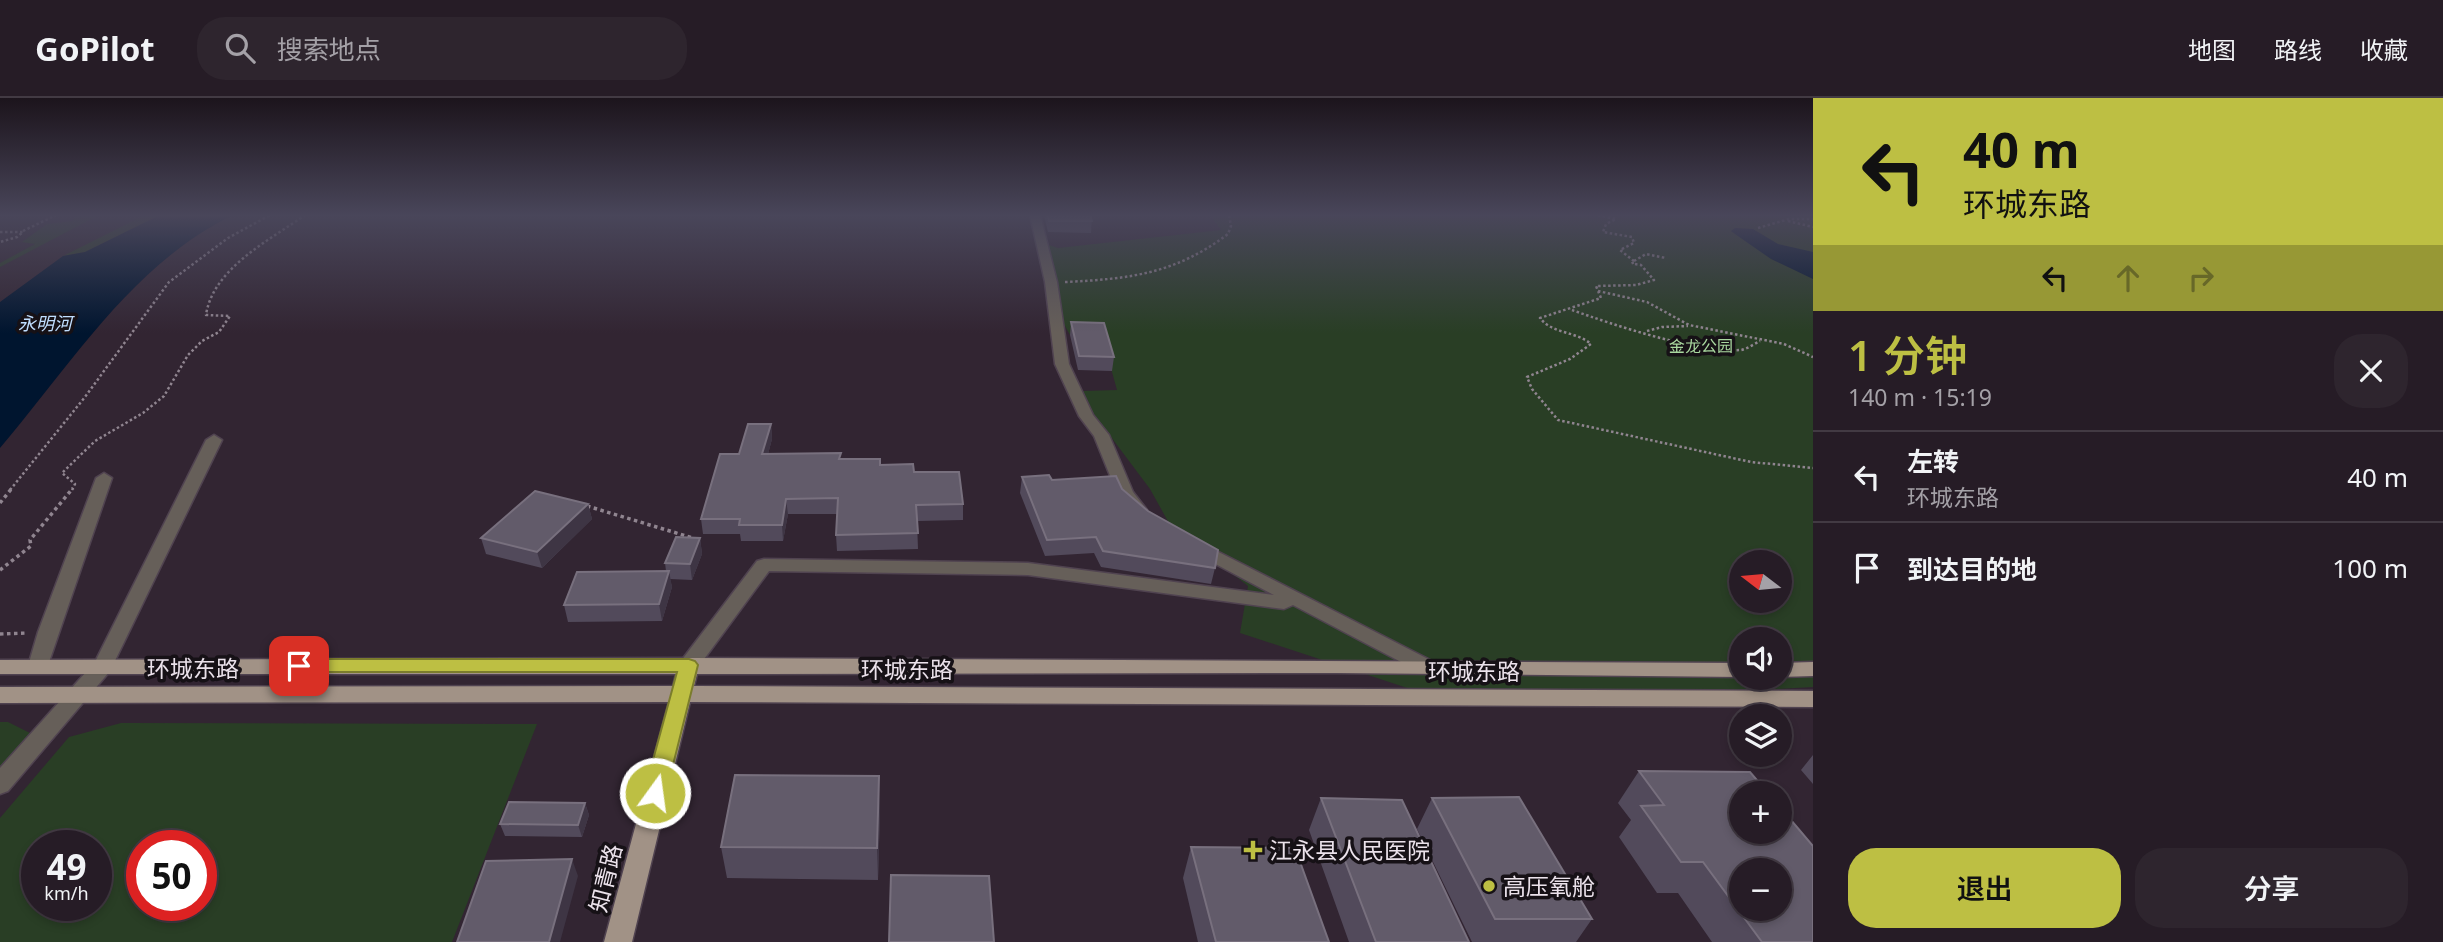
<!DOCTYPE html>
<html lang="zh">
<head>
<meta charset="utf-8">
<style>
  body { margin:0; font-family:"Noto Sans","Noto Sans SC",sans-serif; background:#2e252e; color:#f1f3f6; height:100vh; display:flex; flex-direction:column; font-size:26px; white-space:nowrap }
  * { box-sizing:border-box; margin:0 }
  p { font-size:23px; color:#a4a1a7 }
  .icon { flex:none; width:38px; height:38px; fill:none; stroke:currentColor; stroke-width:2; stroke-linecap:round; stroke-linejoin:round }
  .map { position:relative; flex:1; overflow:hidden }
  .side { display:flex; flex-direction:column; background:#261c26; width:630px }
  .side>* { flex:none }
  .guide { background:#bdbf43; color:#111; overflow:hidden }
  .needle { width:46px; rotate:286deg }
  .tools { position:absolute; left:1729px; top:452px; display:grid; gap:14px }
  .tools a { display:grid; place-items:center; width:63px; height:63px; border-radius:50%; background:#261c26; box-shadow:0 4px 10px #0003,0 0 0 2px #423a43; font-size:35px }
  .speed { position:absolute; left:21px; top:732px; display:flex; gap:14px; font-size:35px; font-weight:700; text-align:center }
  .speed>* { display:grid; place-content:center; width:91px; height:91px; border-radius:50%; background:#261c26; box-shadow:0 4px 10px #0003,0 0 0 2px #423a43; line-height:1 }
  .speed small { font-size:18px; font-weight:400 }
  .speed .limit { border:10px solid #d22; background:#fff; color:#111 }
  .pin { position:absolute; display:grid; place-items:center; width:60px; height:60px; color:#fff; margin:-30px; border-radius:14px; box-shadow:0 4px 10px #0006 }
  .me { position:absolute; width:77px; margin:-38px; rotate:14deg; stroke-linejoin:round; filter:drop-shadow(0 0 5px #0008) }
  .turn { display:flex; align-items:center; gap:24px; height:147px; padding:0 35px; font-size:32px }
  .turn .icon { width:91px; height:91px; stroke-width:2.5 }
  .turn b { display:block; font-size:49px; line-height:60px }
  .lanes { display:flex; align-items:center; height:66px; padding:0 35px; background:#0003; justify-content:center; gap:35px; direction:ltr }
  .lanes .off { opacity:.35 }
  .round { display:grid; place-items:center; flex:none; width:74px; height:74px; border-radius:28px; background:#2e252e }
  .summary { display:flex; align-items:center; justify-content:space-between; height:119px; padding:0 35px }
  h1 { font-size:42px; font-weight:600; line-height:52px; color:#bdbf43 }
  .primary-button { display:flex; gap:14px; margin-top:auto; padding:14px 35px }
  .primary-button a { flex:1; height:80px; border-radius:28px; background:#bdbf43; color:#111; font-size:28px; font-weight:600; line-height:80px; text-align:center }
  .primary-button a+a { background:#2e252e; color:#f1f3f6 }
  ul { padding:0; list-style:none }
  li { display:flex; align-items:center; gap:21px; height:91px; padding:0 35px; border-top:2px solid #423a43 }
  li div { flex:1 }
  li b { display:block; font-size:26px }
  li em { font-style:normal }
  header { display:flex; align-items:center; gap:42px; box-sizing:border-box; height:98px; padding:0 35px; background:#261c26; border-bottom:2px solid #423a43 }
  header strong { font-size:33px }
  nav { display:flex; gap:38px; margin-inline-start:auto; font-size:24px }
  .search { width:490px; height:63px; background:#2e252e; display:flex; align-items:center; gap:18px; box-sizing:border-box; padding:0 24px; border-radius:28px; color:#a4a1a7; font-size:26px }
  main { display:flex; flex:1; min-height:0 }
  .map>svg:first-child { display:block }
  .green { fill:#293e25; fill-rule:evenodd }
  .water { fill:#00152f }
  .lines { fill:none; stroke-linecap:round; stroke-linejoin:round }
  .minor-casing { stroke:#504350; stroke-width:3 }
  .major-casing { stroke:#504350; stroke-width:3 }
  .path-far1 { stroke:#908590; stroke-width:2.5; stroke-dasharray:2.5 2.5; stroke-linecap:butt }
  .path { stroke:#908590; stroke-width:3.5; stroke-dasharray:3.5 3.5; stroke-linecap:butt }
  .minor { fill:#665f59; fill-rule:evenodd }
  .major { fill:#a19286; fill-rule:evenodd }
  .wall { fill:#524a5b }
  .shaded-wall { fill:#3e3544 }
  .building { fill:#625b6a; stroke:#78707e; stroke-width:2; fill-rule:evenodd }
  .route { fill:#bdbf43; stroke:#7b7c2c; stroke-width:2 }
  .poi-dot { fill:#bdbf43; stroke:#161116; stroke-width:2.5 }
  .labels { text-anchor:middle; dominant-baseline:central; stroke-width:7; stroke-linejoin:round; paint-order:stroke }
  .far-park-label { font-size:16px; fill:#a9d89f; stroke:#161116 }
  .far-water-label { font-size:18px; font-style:italic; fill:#c0deff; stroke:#161116 }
  .near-street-label { font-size:23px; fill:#ebe2eb; stroke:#161116 }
  .near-poi-label { font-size:23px; fill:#ebe2eb; stroke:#161116; text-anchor:start }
</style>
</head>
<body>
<header>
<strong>GoPilot</strong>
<div class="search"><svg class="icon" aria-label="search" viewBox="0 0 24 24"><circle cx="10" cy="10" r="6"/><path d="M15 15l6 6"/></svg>搜索地点</div>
<nav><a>地图</a><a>路线</a><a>收藏</a></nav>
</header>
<main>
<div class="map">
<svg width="1813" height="844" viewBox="0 0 1813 844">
  <rect width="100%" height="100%" fill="#322532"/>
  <path class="green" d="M77 117H99L0 169V165L35 146 22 144 47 126 73 123Z
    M145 117H160L85 154 63 158Z
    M1210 117H1813V589L1462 608 1240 535 1248 488 1170 427 1150 391 1093 315 1083 293 1117 292 1102 238 1070 237 1054 208 1034 142 1058 150 1221 132ZM1741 464H1780V502H1741ZM1741 541H1780V579H1741Z
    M0 624H8L34 637 0 676Z
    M121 625 537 626 452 844H0V720L69 639ZM37 747H96V807H37ZM142 747H201V807H142Z"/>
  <path class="water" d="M160 117H233C132 166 71 267 0 350V204L63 158 85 154Z
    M1735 130 1753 131 1778 146 1813 154V181L1771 161 1735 136 1731 133Z"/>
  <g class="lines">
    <defs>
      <path id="minor" d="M1030 117H1040L1057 184 1069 266 1093 317 1109 337 1133 394 1147 412 1144 416H1132L1117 395 1094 338 1079 318 1055 266 1045 184Z
        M214 337 222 342 110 573 8 693 0 696V670L95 564 206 342Z
        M104 375 112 380 46 573 39 575 32 573 28 568 38 534 96 380Z
        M1197 443 1434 564 1438 569 1434 574 1427 576 1420 574 1293 507 1284 511 1028 477 769 473 696 572 689 574 682 572 678 567 757 463 764 461 1028 465 1274 497 1191 453 1188 449Z"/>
      <path id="major" d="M689 560 1741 565V579L1337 575 697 576 694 588 1813 593V609L690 604 632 844H604L669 604 0 605V589L673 588 676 576H0V562Z
        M1813 564V578L1780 579H1779L1780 565Z"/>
    </defs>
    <use href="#minor" class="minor-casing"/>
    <use href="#major" class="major-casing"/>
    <path class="path-far1" d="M1598 117 1616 121 1606 126 1603 134 1632 139 1634 145 1620 152 1635 164 1630 166
      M1788 123 1813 129
      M1758 130 1789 121H1813
      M23 133 56 117
      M0 134H23L17 139 0 144
      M1634 163 1646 156 1666 160
      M1635 166 1641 167 1654 182 1636 187 1596 188 1601 200 1540 220C1552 236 1576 233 1591 246L1570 261 1527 279 1532 291 1558 322 1751 364 1813 370
      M1065 184C1129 181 1175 176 1228 136L1231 128 1229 117
      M1598 193 1647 204 1689 227 1784 246 1813 259
      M1572 212C1614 227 1697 255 1741 252 1747 251 1754 246 1760 243
      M1647 233 1662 229 1688 228
      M10 392 85 299 169 184 228 140 270 117
      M72 392 75 386 62 375 95 343 143 315 164 298 188 257 202 243 219 234 230 218 206 217C213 170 270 142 305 117"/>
    <path class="path" d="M0 405 12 390
      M587 408 693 440
      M0 472 31 448 30 442 73 390
      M0 536 28 535"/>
    <use href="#minor" class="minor"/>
    <use href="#major" class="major"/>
  </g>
  <path class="wall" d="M1044 117H1092L1091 135 1048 134Z
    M1071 224 1114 259 1112 273 1078 272 1070 237Z
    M771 326 772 341 768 356 841 361 880 367 914 374 963 406V422L917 423 918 451 837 453 836 437 837 416H788L783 443H741L740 436H703L701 421 739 356Z
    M1022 379 1122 391 1215 470 1211 486 1101 469 1094 455 1045 458 1020 395Z
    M588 406 592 421 542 470 486 456 481 440Z
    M700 440 702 456 692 482 670 481 672 489 662 523 568 524 564 507 666 473 665 465Z
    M1813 657V686L1801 672Z
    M1639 673 1813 844H1712L1678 795H1657L1619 739 1631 722 1618 705Z
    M1321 700 1469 844H1349L1309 732Z
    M1432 700 1592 821 1576 844H1472L1417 731Z
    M585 705 589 717 582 739 505 738 500 726Z
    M880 710 878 782 727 780 721 749Z
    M1191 749 1329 844H1198L1183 780Z"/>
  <path class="shaded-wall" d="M771 326 772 341 764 371 762 356Z
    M786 401 788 416 783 443 782 427Z
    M588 406 592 421 542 470 537 454Z
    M700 440 702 456 692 482 690 466Z
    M669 473 672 489 662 523 659 506Z
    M879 678 880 710 878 782 877 750Z
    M585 705 589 717 582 739 578 727Z
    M572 761 578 778 560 844H549Z"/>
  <path class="building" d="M1048 117H1090L1092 123H1049Z
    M1071 224 1104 225 1114 259 1079 258Z
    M748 326H771L762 356 841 355 839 361H880V367L913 366 914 374H959L963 406 916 407 918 435 836 437 838 400 786 401 782 427H739L740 421H701L720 356H739Z
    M1049 377 1052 382 1116 378 1122 391 1148 413 1218 452 1215 470 1103 453 1096 439 1047 442 1022 379Z
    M535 393 588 406 537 454 481 440Z
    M676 439 700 440 690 466 665 465Z
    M669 473 659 506 564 507 577 474Z
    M1639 673 1750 674 1768 695H1741V733H1780V709L1813 748V844H1762L1703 764H1681L1641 708 1664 707ZM1741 772H1780V810H1741Z
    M735 677 879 678 877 750 721 749Z
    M1519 699 1592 821H1495L1432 700Z
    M1321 700 1402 702 1469 844H1376Z
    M509 704 585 705 578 727 500 726Z
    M1191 749 1295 750 1329 844H1216Z
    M572 761 549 844H457L486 763Z
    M891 777 989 778 994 844H889Z"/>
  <linearGradient id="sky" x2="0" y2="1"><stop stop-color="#1c141c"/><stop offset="0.5" stop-color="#49465a"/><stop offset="1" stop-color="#49465a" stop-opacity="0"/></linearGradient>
  <rect width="1813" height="235" fill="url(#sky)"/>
  <path class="route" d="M299 561H689L695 563 698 567 666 695 663 702 655 704 648 702 644 695 677 574H299L292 572 289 568 292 563Z"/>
  <g class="poi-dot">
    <path d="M1249.5 741.5h7v7h7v7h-7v7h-7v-7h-7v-7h7z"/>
    <circle cx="1489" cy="788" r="7"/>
  </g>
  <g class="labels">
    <g class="far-park-label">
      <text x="1701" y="248">金龙公园</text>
    </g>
    <g class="far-water-label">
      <text x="45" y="225">永明河</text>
    </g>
    <g class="near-street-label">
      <text x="193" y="570">环城东路</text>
      <text x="907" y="571">环城东路</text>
      <text x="1474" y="573">环城东路</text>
      <text transform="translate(605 780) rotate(-76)">知青路</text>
    </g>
    <g class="near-poi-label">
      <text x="1269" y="752">江永县人民医院</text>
      <text x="1503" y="788">高压氧舱</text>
    </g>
  </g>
</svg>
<div class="tools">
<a><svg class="needle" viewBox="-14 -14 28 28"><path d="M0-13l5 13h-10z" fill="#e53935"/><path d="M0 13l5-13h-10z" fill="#a4a1a7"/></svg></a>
<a><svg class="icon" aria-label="sound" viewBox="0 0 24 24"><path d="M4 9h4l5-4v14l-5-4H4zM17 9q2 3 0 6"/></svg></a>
<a><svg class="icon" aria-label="layers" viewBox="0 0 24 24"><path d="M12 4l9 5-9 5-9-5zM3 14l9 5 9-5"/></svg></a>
<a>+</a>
<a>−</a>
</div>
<div class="speed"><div>49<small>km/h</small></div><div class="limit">50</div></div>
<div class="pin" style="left:299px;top:568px;background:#d93025"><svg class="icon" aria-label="arrive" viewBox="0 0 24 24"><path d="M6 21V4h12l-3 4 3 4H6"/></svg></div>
<svg class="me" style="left:655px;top:695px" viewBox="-20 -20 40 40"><circle r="17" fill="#bdbf43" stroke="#fff" stroke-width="3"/><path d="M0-11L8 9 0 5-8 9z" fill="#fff"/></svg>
</div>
<section class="side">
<div class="guide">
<div class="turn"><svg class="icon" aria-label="left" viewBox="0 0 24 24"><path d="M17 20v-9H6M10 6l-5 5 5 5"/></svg><div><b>40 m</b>环城东路</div></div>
<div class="lanes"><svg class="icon" aria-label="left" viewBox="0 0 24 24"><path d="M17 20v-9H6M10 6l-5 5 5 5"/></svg><svg class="icon off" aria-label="ahead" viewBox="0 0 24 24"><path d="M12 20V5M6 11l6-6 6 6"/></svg><svg class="icon off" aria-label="right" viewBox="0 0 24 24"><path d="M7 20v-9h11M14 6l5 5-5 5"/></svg></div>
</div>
<div class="summary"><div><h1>1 分钟</h1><p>140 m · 15:19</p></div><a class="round"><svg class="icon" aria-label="close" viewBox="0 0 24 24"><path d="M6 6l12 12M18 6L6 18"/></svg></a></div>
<ul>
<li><svg class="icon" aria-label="left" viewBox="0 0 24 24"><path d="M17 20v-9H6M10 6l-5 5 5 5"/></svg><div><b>左转</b><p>环城东路</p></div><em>40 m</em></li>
<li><svg class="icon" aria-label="arrive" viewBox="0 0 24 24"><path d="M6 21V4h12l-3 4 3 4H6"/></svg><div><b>到达目的地</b></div><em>100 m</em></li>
</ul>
<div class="primary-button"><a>退出</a><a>分享</a></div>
</section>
</main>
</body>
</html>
